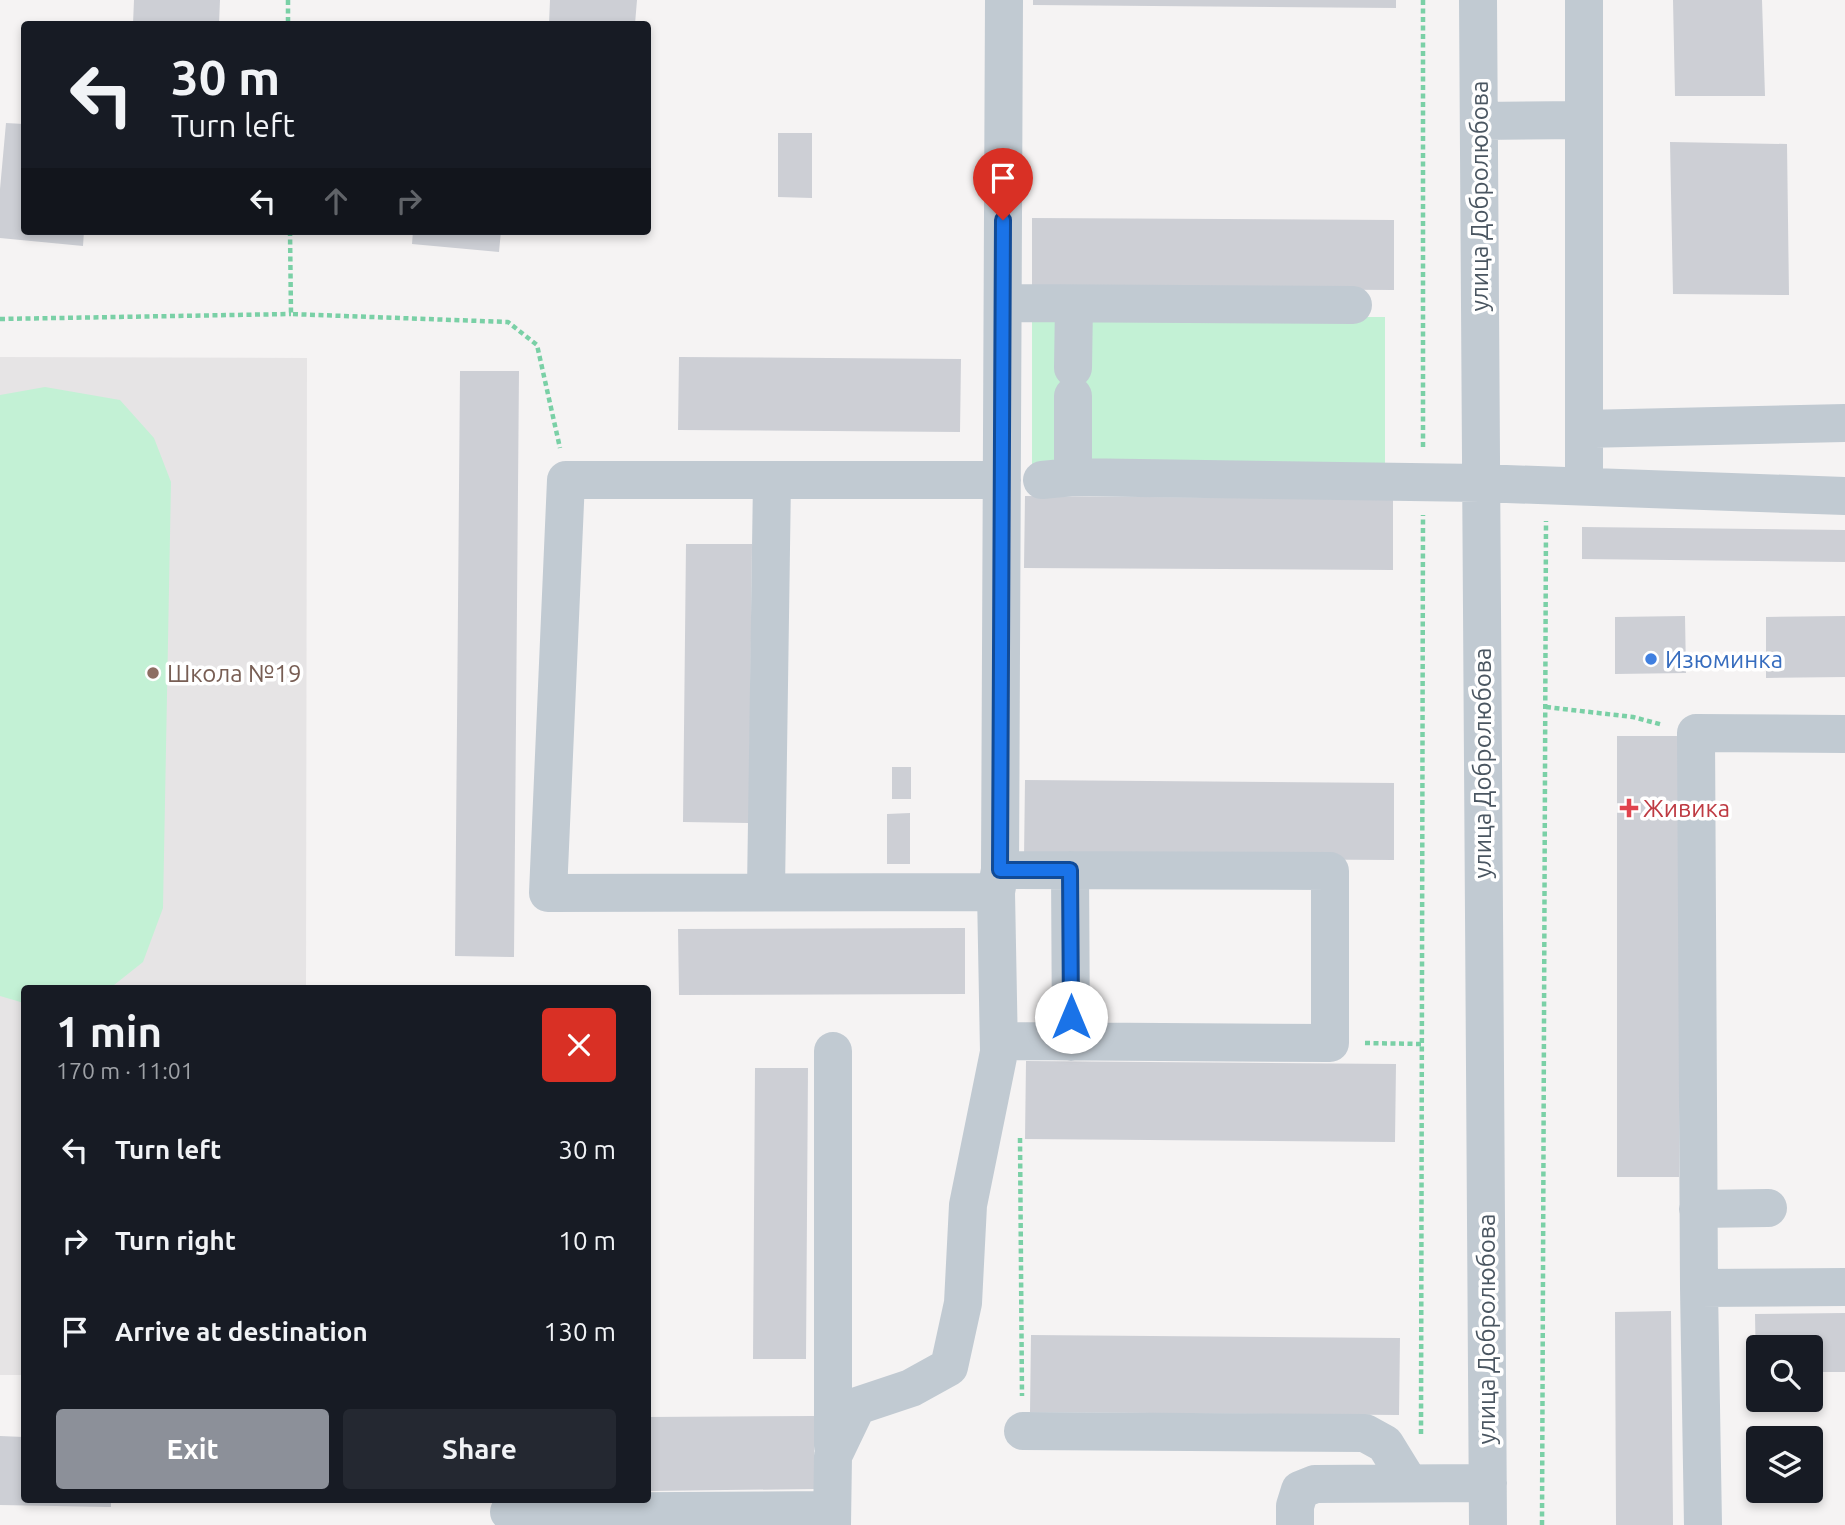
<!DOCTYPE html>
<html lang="en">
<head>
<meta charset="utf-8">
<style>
  body { margin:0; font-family:Ubuntu,sans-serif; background:#242831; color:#f1f3f6; height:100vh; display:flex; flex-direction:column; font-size:26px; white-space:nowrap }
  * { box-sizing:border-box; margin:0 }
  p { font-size:23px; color:#9ea1a6 }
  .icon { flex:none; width:38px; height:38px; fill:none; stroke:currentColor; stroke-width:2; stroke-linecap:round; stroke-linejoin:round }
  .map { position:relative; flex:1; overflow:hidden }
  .side { position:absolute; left:21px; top:985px; width:630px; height:518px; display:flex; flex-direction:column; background:#171b24; border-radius:7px; box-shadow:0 4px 10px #0003 }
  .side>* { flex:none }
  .banner { position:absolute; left:21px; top:21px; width:630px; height:214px; border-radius:7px; box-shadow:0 4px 10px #0003; background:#171b24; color:#f1f3f6; overflow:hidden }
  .buttons { position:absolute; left:1746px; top:1335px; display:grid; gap:14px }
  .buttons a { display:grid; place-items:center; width:77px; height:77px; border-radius:7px; background:#171b24; box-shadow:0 4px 10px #0003; font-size:35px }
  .pin { position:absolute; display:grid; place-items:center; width:60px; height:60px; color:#fff; margin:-72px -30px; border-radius:50% 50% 50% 0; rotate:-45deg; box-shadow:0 0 7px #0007 }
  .pin .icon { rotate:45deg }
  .me { position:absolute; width:77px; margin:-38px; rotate:0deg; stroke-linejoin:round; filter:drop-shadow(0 0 5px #0008) }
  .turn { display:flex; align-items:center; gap:24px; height:147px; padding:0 35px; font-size:32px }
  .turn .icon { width:91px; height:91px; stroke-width:2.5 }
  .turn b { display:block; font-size:49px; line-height:60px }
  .lanes { display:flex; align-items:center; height:66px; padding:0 35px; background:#0003; justify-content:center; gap:35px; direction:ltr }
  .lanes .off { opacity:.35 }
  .round { display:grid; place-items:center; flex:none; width:74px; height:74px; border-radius:7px; background:#242831 }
  .summary { display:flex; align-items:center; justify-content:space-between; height:119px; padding:0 35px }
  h1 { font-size:42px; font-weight:700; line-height:52px }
  .cta { display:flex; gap:14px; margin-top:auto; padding:14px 35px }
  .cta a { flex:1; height:80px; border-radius:7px; background:#8c9099; color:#fff; font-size:28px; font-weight:700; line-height:80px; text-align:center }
  .cta a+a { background:#242831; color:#f1f3f6 }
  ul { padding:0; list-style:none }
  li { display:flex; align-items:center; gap:21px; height:91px; padding:0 35px }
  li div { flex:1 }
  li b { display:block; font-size:26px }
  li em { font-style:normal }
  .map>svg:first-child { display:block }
  .education { fill:#e6e4e5 }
  .green { fill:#c3f1d5 }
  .building { fill:#cdcfd5 }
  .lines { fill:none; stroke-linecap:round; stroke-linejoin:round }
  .path { stroke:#7ad0a6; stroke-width:4.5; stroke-dasharray:5 3.5; stroke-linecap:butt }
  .minor { stroke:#c1cad2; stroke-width:38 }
  .route-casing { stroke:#114b97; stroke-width:18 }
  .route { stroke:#1a73e8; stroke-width:12 }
  .shop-dot { fill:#3f7fe0; stroke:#fff; stroke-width:2.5 }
  .education-dot { fill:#8d6e63; stroke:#fff; stroke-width:2.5 }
  .health-dot { fill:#e0444e; stroke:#fff; stroke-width:2.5 }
  .labels { text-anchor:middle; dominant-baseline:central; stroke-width:7; stroke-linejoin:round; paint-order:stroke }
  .street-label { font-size:24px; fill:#4a5661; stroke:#fff }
  .shop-label { font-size:24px; fill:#366cbe; stroke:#fff; text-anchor:start }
  .education-label { font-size:24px; fill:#785e54; stroke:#fff; text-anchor:start }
  .health-label { font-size:24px; fill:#be3a42; stroke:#fff; text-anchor:start }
</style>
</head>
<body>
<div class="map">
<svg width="1845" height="1525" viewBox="0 0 1845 1525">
  <rect width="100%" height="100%" fill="#f5f3f3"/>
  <path class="education" d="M0 357 307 358 306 989H24V1375H0Z"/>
  <path class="green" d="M1385 317V477H1032V318Z
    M45 387 120 400 154 438 171 482 163 908 143 962 109 989H24V1003L0 996V395Z"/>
  <path class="building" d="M134 0H220L219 24H133Z
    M550 0H637L635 24H549Z
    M1033 0H1396V8L1033 5Z
    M1673 0H1762L1765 96H1675Z
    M6 123 24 124V231H84L83 246 0 238V189Z
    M778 133H812V198L778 197Z
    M1670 142 1787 144 1789 295 1673 294Z
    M1032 218 1394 220V290L1032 288Z
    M413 231H501L499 252 412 244Z
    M679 357 961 359 960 432 678 430Z
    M460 371H519L514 957 455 956Z
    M1025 496 1393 499V570L1024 568Z
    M1582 527 1845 530V562L1582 559Z
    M686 544H752L749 823 683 822Z
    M1685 616 1686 673 1615 674V617Z
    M1845 616V677L1766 678V617Z
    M1617 736H1679V1177H1617Z
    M892 767H911V799H892Z
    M1025 780 1394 783V860L1024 858Z
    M910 813V864H887V814Z
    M965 928V994L679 995 678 929Z
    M1026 1061 1396 1064 1395 1142 1025 1139Z
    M755 1068H808L806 1359H753Z
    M1671 1311 1673 1525H1616L1615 1312Z
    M1845 1313V1372H1811V1348H1759V1372H1756L1755 1314Z
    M1031 1335 1400 1338 1399 1415 1030 1412Z
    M814 1416V1489L648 1491V1417Z
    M0 1436 24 1437V1500H111V1507L0 1505Z"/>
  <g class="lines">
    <path class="path" d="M288 0V24
      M290 231 291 314 508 322 537 345 560 448
      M0 319 291 314
      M1423 447V0
      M1546 707 1633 717 1663 725
      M1365 1043 1422 1044
      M1020 1138 1022 1396
      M1421 1434 1423 515
      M1542 1525 1546 521"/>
    <path class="minor" d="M1478 0 1488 1525
      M1479 121 1584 120
      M1003 303 1353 305
      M1073 368 1074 304
      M1584 429 1845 423
      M1073 477V396
      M1042 480 1073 477 1480 483 1845 496
      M1584 486V0
      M1845 734 1696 733 1699 1288 1845 1287
      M1070 870 1071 1042
      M766 890 772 480
      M996 892 548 893 566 480H1002
      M1000 1041 1330 1043V871L1000 870
      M833 1051V1446
      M1698 1209 1768 1208
      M1699 1288 1703 1525
      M1023 1431 1365 1433 1385 1444 1409 1483
      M509 1512 832 1510
      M832 1525 833 1456 857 1406 911 1388 949 1367 963 1303 968 1205 999 1052 996 892 1000 870 1004 0
      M1295 1525V1506L1300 1490 1315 1484 1488 1483"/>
  </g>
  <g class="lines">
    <defs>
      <path id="route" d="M1003 220 1000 870H1070L1071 1017"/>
    </defs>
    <use href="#route" class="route-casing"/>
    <use href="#route" class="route"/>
  </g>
  <circle class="shop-dot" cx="1651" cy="659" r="7"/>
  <circle class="education-dot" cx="153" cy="673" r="7"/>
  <path class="health-dot" d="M1625.5 797.5h7v7h7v7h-7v7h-7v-7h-7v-7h7z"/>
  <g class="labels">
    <g class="street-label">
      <text transform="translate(1479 196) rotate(-90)">улица Добролюбова</text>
      <text transform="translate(1482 763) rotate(-90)">улица Добролюбова</text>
      <text transform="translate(1486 1329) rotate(-90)">улица Добролюбова</text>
    </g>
    <g class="shop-label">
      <text x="1665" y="659">Изюминка</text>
    </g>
    <g class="education-label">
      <text x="167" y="673">Школа №19</text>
    </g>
    <g class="health-label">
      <text x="1643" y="808">Живика</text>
    </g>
  </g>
</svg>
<div class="buttons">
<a><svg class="icon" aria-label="search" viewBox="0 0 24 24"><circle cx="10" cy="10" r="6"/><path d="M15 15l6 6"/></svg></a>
<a><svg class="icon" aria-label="layers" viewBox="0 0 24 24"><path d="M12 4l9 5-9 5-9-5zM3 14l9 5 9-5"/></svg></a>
</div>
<div class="pin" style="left:1003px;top:220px;background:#d93025"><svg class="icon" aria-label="arrive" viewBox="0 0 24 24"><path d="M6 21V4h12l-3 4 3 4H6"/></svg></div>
<svg class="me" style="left:1071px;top:1017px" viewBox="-20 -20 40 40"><circle r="19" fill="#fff"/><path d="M0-13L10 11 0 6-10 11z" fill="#1a73e8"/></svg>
<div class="banner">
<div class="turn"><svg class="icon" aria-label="left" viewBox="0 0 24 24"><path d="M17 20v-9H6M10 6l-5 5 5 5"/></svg><div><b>30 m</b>Turn left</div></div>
<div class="lanes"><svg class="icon" aria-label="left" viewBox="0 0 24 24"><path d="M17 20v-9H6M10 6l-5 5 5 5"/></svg><svg class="icon off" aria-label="ahead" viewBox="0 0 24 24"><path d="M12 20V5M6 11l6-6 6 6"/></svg><svg class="icon off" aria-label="right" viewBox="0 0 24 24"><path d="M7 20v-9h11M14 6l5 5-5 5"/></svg></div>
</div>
<section class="side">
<div class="summary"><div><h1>1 min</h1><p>170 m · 11:01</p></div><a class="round" style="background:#d93025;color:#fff"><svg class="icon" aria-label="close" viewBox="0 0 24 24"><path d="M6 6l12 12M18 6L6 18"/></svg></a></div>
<ul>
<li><svg class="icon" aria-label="left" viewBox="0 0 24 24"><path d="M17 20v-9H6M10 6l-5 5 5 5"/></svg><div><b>Turn left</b></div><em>30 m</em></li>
<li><svg class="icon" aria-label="right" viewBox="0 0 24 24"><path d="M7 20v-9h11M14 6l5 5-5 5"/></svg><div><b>Turn right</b></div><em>10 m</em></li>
<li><svg class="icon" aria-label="arrive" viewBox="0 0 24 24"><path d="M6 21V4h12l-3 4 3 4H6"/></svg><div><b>Arrive at destination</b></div><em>130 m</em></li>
</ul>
<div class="cta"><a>Exit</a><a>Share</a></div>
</section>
</div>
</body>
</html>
